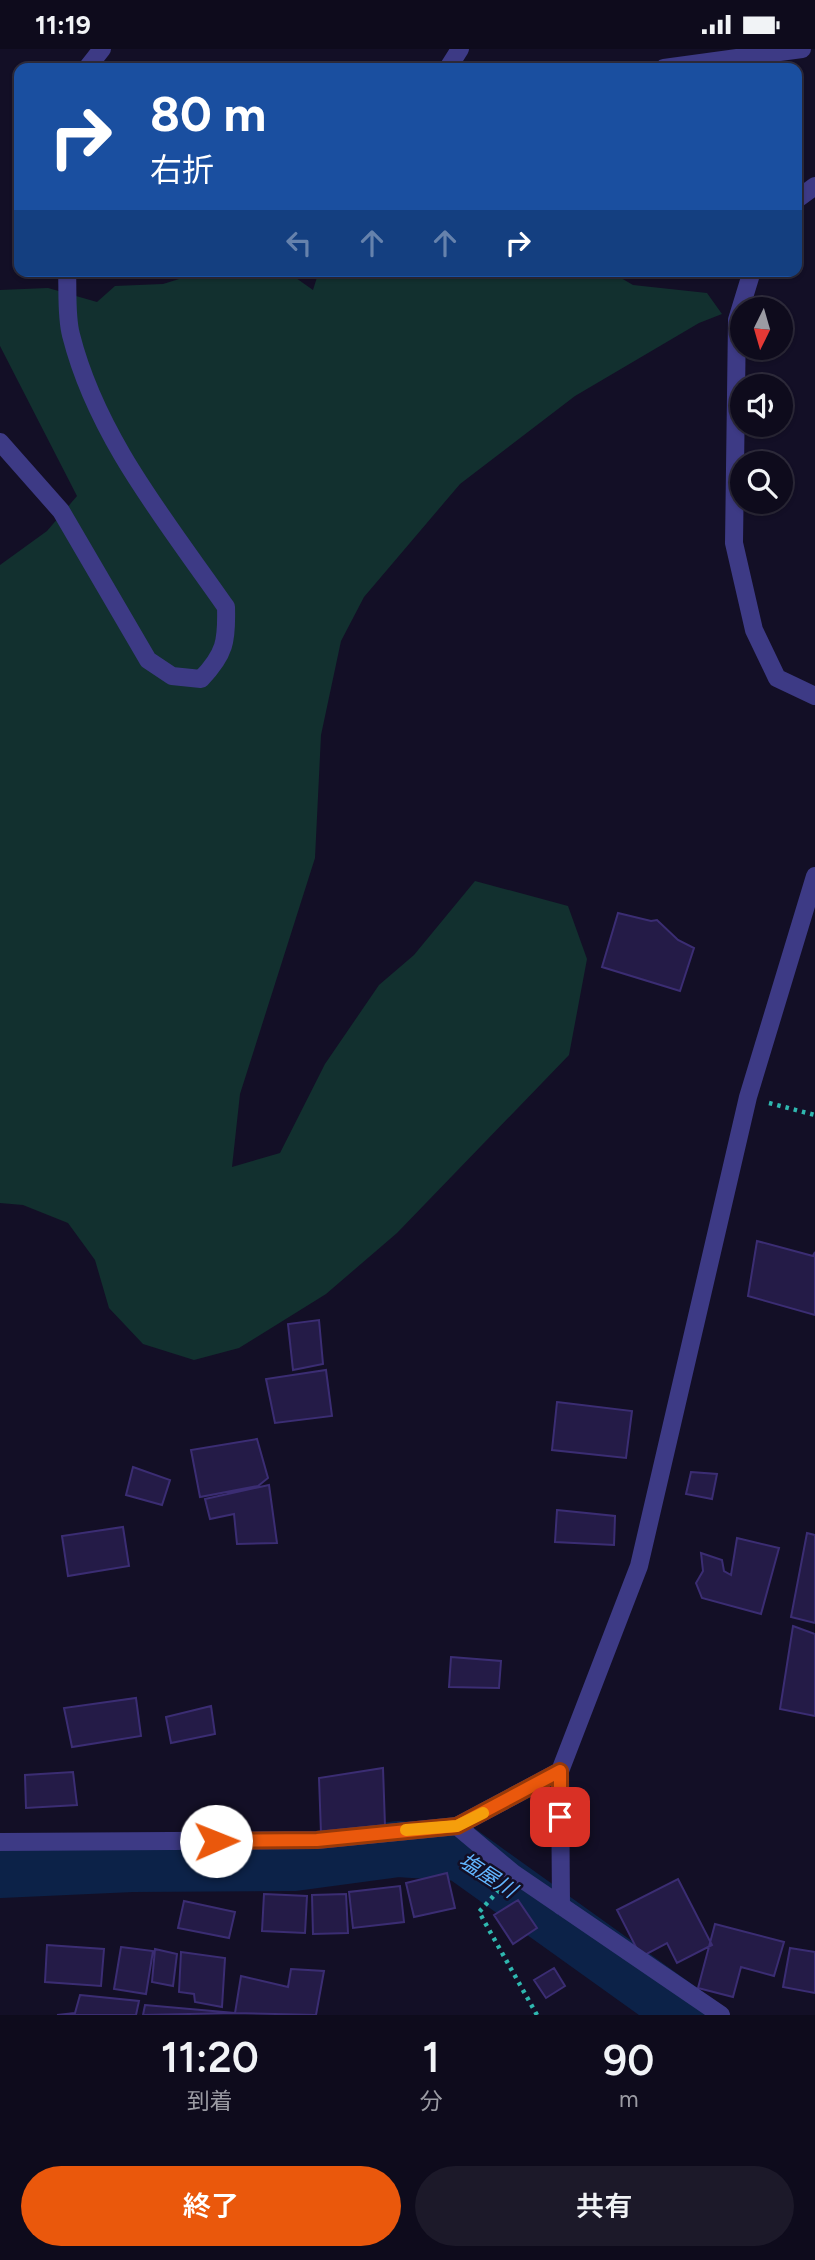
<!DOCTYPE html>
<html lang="ja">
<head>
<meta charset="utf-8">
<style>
  body { margin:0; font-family:Figtree,"Noto Sans JP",sans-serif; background:#1c1929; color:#f1f3f6; height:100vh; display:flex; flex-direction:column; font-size:26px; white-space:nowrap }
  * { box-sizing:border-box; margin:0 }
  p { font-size:23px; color:#9b9ba3 }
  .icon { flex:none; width:38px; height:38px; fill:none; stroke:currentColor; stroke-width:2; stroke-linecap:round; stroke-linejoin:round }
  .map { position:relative; height:1966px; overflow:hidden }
  .details { display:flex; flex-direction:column; background:#0e0b1c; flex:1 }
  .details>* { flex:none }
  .top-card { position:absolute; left:14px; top:14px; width:788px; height:214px; border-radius:14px; box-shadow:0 2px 5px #0004,0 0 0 2px #2e2b3b; background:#1a4fa0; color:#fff; overflow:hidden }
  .needle { width:46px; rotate:185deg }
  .buttons { position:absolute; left:730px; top:248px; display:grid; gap:14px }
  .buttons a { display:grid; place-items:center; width:63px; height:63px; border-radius:50%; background:#0e0b1c; box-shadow:0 2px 5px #0004,0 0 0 2px #2e2b3b; font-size:35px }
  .pin { position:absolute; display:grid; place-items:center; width:60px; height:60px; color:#fff; margin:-30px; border-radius:14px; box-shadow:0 4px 10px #0006 }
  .me { position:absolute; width:77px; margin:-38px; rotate:89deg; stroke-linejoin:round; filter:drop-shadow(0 0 5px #0008) }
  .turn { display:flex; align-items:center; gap:24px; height:147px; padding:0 21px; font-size:32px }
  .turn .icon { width:91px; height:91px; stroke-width:2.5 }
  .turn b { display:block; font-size:49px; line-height:60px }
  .lanes { display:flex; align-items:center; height:66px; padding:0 21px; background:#0003; justify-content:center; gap:35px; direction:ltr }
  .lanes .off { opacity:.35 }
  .eta { display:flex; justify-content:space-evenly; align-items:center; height:119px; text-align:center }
  .eta b { font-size:42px; font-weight:600; line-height:49px }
  .button { display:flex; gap:14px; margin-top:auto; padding:14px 21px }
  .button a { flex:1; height:80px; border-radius:42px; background:#ea580c; color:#fff; font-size:28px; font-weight:600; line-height:80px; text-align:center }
  .button a+a { background:#1c1929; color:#f1f3f6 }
  .status { display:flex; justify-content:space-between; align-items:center; height:49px; padding:0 35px; background:#0e0b1c; direction:ltr }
  .status svg { height:19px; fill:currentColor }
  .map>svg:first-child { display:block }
  .green { fill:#12302f }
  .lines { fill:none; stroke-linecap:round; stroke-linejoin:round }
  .river { stroke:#0c2248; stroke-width:56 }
  .building { fill:#241b47; stroke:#3b2d73; stroke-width:2 }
  .path { stroke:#2fb8b0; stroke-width:4.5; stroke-dasharray:3.5 5; stroke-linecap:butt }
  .minor { stroke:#3d3a85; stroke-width:18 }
  .route-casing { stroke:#983908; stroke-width:18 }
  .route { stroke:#ea580c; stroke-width:12 }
  .slow { stroke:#f59e0b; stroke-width:12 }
  .labels { text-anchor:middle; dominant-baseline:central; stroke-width:5; stroke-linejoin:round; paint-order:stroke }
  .water-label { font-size:21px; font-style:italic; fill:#62b6ff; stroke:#130f26 }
</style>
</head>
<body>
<div class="status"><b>11:19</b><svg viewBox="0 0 49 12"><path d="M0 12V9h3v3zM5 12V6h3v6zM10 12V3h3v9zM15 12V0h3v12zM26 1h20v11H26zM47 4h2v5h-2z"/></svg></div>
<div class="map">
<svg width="815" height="1966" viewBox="0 0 815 1966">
  <rect width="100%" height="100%" fill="#130f26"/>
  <path class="green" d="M205 222H286L313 241 319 222H609L633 236 707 244 722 265 699 274 575 347 460 435 364 548 341 592 321 686 315 809 240 1045 232 1118 280 1104 325 1015 379 936 414 906 475 832 568 857 587 910 569 1006 397 1184 326 1245 239 1299 194 1311 143 1295 109 1259 95 1211 68 1174 23 1156 0 1154V516L47 482 77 447 0 297V241L48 239 97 253 115 237 163 235Z"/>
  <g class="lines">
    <path class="river" d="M0 1821 132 1815 294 1814 398 1800 461 1804 687 1966"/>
  </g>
  <path class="building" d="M618 864 651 872 657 871 678 891 694 899 680 942 602 918Z
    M757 1192 813 1207 815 1203V1266L748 1247Z
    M319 1271 323 1315 293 1321 288 1275Z
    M326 1321 332 1367 275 1374 266 1330Z
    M557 1353 632 1362 626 1409 552 1401Z
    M257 1390 268 1429 258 1437 200 1448 191 1401Z
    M133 1418 170 1431 162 1456 126 1446Z
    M691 1423 717 1425 712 1450 686 1445Z
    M269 1436 277 1494 237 1495 234 1465 210 1470 205 1450Z
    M557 1461 615 1467 614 1496 555 1493Z
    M123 1478 129 1517 68 1527 62 1487Z
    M807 1484 815 1486V1574L791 1568Z
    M737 1489 779 1499 761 1565 702 1549 696 1534 703 1522 701 1504 722 1511 724 1522 731 1526Z
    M793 1577 815 1585V1667L780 1660Z
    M451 1608 501 1612 499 1639 449 1638Z
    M136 1649 141 1687 72 1698 64 1659Z
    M211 1657 215 1685 171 1694 166 1668Z
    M383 1719 385 1777 321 1784 319 1729Z
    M73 1723 77 1756 26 1759 25 1726Z
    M447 1824 455 1859 414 1868 406 1834Z
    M678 1830 712 1896 677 1914 667 1894 641 1908 617 1861Z
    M400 1837 404 1873 353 1879 349 1843Z
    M264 1845 307 1847 305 1884 262 1882Z
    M346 1845 348 1884 313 1885 312 1846Z
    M518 1851 537 1879 513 1895 494 1866Z
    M184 1852 235 1863 229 1889 178 1879Z
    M715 1875 784 1893 774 1927 741 1918 733 1948 698 1939Z
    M47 1896 104 1900 101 1937 45 1933Z
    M121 1898 153 1902 146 1945 114 1940Z
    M790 1899 815 1903V1944L783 1938Z
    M155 1900 177 1905 173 1937 152 1933Z
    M181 1903 225 1909 222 1958 195 1953 194 1945 179 1943Z
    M554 1919 565 1937 546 1949 534 1931Z
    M291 1920 324 1922 316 1966 235 1964 241 1927 288 1938Z
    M80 1946 139 1952 136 1966H57L75 1964Z
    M145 1956 235 1964 143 1966Z"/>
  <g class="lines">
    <path class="path" d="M769 1054 815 1066
      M499 1841 479 1863 537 1966"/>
    <path class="minor" d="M87 19 102 0
      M448 19 460 0
      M664 19 802 0
      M796 151 815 137
      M752 222 737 271 734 494 754 581 777 629 815 647
      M0 393 61 462 148 611 172 627 201 630C225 605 227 592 226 558 167 473 97 389 71 286 66 267 68 243 67 222
      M560 1722 561 1857
      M457 1777 513 1824 721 1966
      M0 1793 317 1791 457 1777 560 1722 639 1517 748 1048 815 827"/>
  </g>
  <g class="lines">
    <defs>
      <path id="route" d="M216 1792 317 1791 457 1777 560 1722V1768"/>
    </defs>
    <use href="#route" class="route-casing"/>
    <use href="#route" class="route"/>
    <path class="slow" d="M406 1781 457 1777 483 1764"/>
  </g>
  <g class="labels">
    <g class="water-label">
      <text transform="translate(488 1826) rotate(33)">塩屋川</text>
    </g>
  </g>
</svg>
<div class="buttons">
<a><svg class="needle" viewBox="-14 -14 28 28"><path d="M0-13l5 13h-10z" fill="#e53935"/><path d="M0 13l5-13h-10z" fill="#9b9ba3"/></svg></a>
<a><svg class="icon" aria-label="sound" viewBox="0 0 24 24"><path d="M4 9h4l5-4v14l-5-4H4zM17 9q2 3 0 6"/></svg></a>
<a><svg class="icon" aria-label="search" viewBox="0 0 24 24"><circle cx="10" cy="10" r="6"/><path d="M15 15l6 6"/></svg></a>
</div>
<div class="pin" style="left:560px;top:1768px;background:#d93025"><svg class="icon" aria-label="arrive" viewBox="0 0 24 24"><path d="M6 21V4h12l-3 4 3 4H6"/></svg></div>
<svg class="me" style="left:216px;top:1792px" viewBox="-20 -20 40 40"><circle r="19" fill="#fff"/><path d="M0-13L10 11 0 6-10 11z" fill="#ea580c"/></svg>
<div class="top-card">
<div class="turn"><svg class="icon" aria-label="right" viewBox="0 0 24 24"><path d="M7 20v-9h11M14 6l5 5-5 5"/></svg><div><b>80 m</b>右折</div></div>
<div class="lanes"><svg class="icon off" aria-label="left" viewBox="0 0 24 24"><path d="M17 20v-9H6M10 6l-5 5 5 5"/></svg><svg class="icon off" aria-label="ahead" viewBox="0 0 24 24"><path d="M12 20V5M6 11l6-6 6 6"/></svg><svg class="icon off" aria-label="ahead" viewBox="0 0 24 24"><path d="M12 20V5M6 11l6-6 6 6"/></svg><svg class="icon" aria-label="right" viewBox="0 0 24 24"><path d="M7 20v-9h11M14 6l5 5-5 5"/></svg></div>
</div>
</div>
<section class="details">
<div class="eta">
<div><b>11:20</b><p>到着</p></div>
<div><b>1</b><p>分</p></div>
<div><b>90</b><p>m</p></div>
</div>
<div class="button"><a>終了</a><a>共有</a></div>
</section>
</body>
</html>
